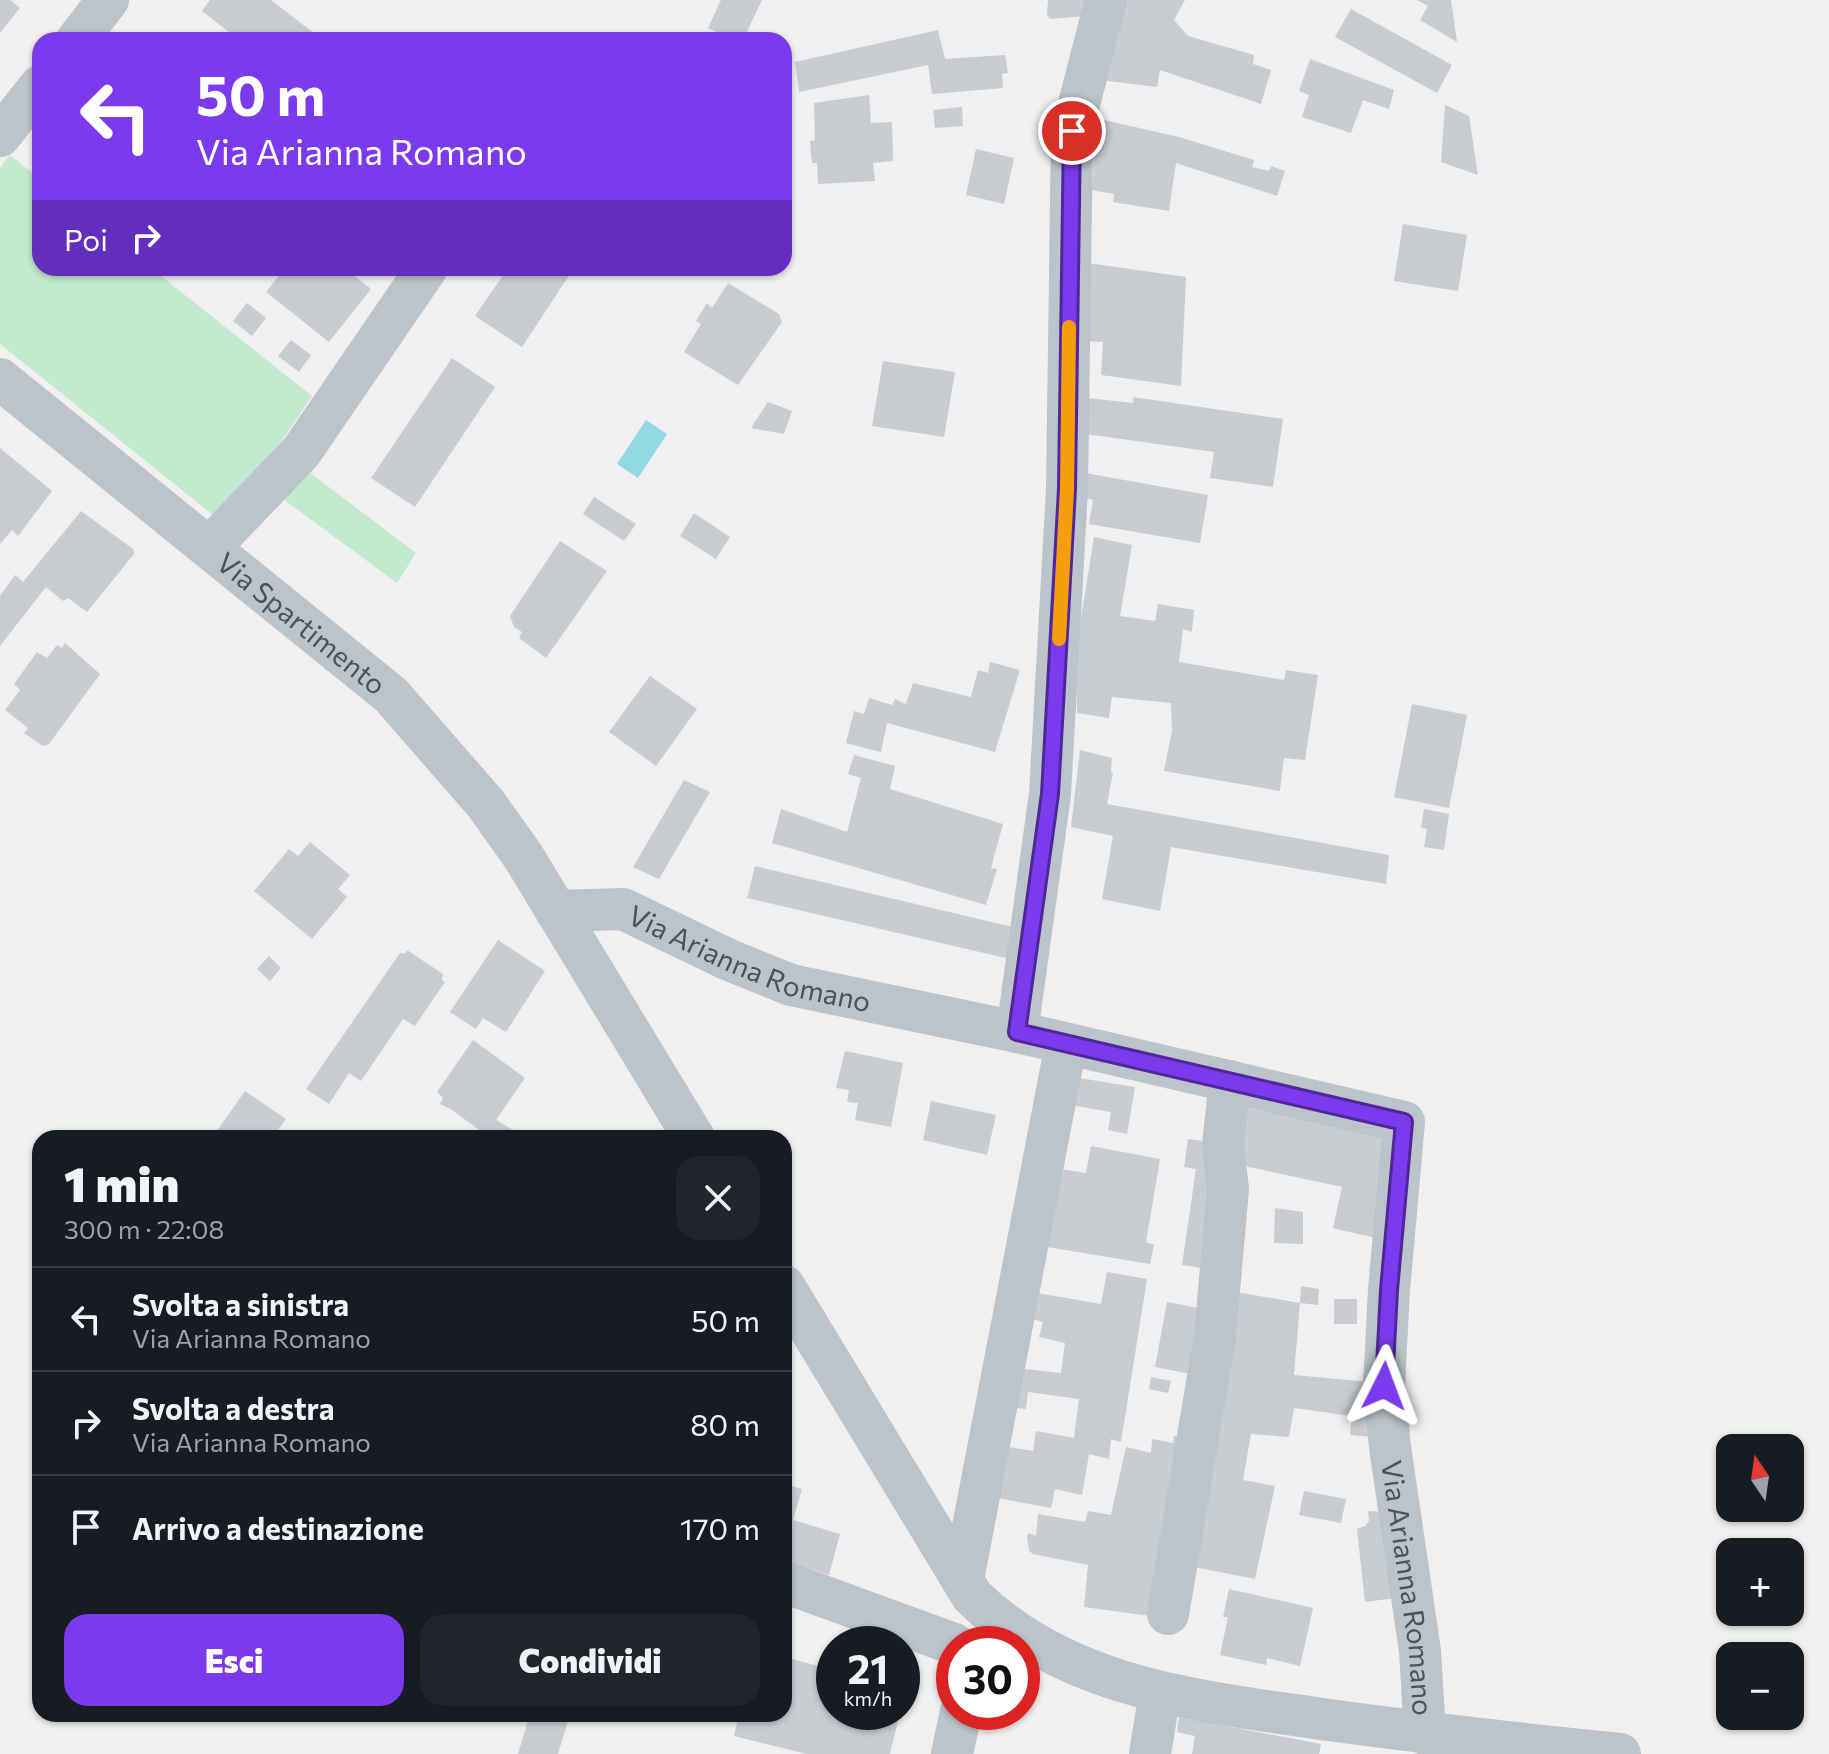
<!DOCTYPE html>
<html lang="it">
<head>
<meta charset="utf-8">
<style>
  body { margin:0; font-family:Commissioner,sans-serif; background:#20242c; color:#f1f3f6; height:100vh; display:flex; flex-direction:column; font-size:30px; white-space:nowrap }
  * { box-sizing:border-box; margin:0 }
  p { font-size:26px; color:#9ea1a6 }
  .icon { flex:none; width:44px; height:44px; fill:none; stroke:currentColor; stroke-width:2; stroke-linecap:round; stroke-linejoin:round }
  .map { position:relative; flex:1; overflow:hidden }
  .details { position:absolute; left:32px; top:1130px; width:760px; height:592px; display:flex; flex-direction:column; background:#171b24; border-radius:24px; box-shadow:0 2px 6px #0004 }
  .details>* { flex:none }
  .guide { position:absolute; left:32px; top:32px; width:760px; height:244px; border-radius:24px; box-shadow:0 2px 6px #0004; background:#7c3aed; color:#fff; overflow:hidden }
  .needle { width:52px; rotate:347deg }
  .fabs { position:absolute; left:1716px; top:1434px; display:grid; gap:16px }
  .fabs a { display:grid; place-items:center; width:88px; height:88px; border-radius:16px; background:#171b24; box-shadow:0 2px 6px #0004; font-size:40px }
  .speed { position:absolute; left:816px; top:1626px; display:flex; gap:16px; font-size:40px; font-weight:700; text-align:center }
  .speed>* { display:grid; place-content:center; width:104px; height:104px; border-radius:50%; background:#171b24; box-shadow:0 2px 6px #0004; line-height:1 }
  .speed small { font-size:20px; font-weight:400 }
  .speed .limit { border:12px solid #d22; background:#fff; color:#111 }
  .pin { position:absolute; display:grid; place-items:center; width:68px; height:68px; color:#fff; margin:-34px; border:4px solid #fff; border-radius:50%; box-shadow:0 2px 8px #0007 }
  .me { position:absolute; width:88px; margin:-44px; rotate:3deg; stroke-linejoin:round; filter:drop-shadow(0 0 6px #0008) }
  .turn { display:flex; align-items:center; gap:28px; height:168px; padding:0 32px; font-size:36px }
  .turn .icon { width:104px; height:104px; stroke-width:2.5 }
  .turn b { display:block; font-size:56px; line-height:68px }
  .then { display:flex; align-items:center; height:76px; padding:0 32px; background:#0003; gap:16px; font-size:30px }
  .round { display:grid; place-items:center; flex:none; width:84px; height:84px; border-radius:24px; background:#20242c }
  .summary { display:flex; align-items:center; justify-content:space-between; height:136px; padding:0 32px }
  h1 { font-size:48px; font-weight:800; line-height:60px }
  .cta { display:flex; gap:16px; margin-top:auto; padding:16px 32px }
  .cta a { flex:1; height:92px; border-radius:24px; background:#7c3aed; color:#fff; font-size:32px; font-weight:800; line-height:92px; text-align:center }
  .cta a+a { background:#20242c; color:#f1f3f6 }
  ul { padding:0; list-style:none }
  li { display:flex; align-items:center; gap:24px; height:104px; padding:0 32px; border-top:2px solid #363941 }
  li div { flex:1 }
  li b { display:block; font-size:30px }
  li em { font-style:normal }
  .map>svg:first-child { display:block }
  .green { fill:#c1eace }
  .water { fill:#92d9e3 }
  .building { fill:#c9ccd1 }
  .lines { fill:none; stroke-linecap:round; stroke-linejoin:round }
  .minor { stroke:#bbc4ca; stroke-width:42 }
  .route-casing { stroke:#51269a; stroke-width:20 }
  .route { stroke:#7c3aed; stroke-width:14 }
  .slow { stroke:#f59e0b; stroke-width:14 }
  .labels { text-anchor:middle; dominant-baseline:central; stroke-width:6; stroke-linejoin:round; paint-order:stroke }
  .street-label { font-size:28px; fill:#48535a; stroke:#fff }
</style>
</head>
<body>
<div class="map">
<svg width="1829" height="1754" viewBox="0 0 1829 1754">
  <rect width="100%" height="100%" fill="#f1efef"/>
  <path class="green" d="M10 155 40 179V268H151L312 396 278 446 213 515 0 344V168Z
    M305 469 416 553 397 583 279 496Z"/>
  <path class="water" d="M646 420 667 434 638 478 617 464Z"/>
  <path class="building" d="M0 0H10L20 8 0 33Z
    M210 0H271L323 40H239L202 11Z
    M721 0H762L743 40H734L708 28Z
    M1048 0H1087L1086 16 1050 19 1047 15Z
    M1115 0H1185L1174 20 1188 36 1254 55 1253 64 1271 70 1261 104 1160 70 1157 87 1099 80Z
    M1417 0H1451L1457 42 1420 20 1428 6Z
    M1351 9 1452 65 1437 93 1335 37Z
    M938 30 945 59 1005 55 1008 73 1002 74 1003 88 932 94 928 65 799 92 795 62Z
    M1310 59 1394 90 1389 109 1363 100 1351 133 1302 117 1309 95 1299 91Z
    M869 95 871 123 892 122 893 161 873 163 875 181 818 184 817 163H812L810 141 815 140 814 103Z
    M1445 105 1469 116 1478 175 1441 162Z
    M962 107 963 126 935 128 933 110Z
    M1095 118 1179 137 1254 160 1252 167 1269 171 1271 166 1285 171 1277 196 1176 163 1169 211 1113 202 1114 194 1092 190Z
    M976 149 1014 158 1004 204 966 195Z
    M1403 224 1467 235 1458 291 1394 281Z
    M1088 263 1186 277 1181 386 1101 375 1103 342 1083 341Z
    M285 268H344L371 289 329 342 266 292Z
    M508 268H574L522 347 475 316Z
    M728 283 779 314 782 322 738 385 684 352 701 324 696 321 707 303 712 308Z
    M247 303 266 318 252 336 233 321Z
    M291 340 311 355 299 372 278 356Z
    M452 358 495 387 415 507 371 478Z
    M883 361 955 372 944 437 872 426Z
    M1133 397 1283 419 1273 487 1210 478 1214 452 1086 434 1087 398 1133 403Z
    M768 402 792 411 784 434 751 428Z
    M0 448 52 491 18 536 12 530 0 544Z
    M1085 473 1208 495 1200 543 1089 524 1093 500 1082 497Z
    M594 497 636 524 624 541 583 514Z
    M81 511 133 549 134 554 87 612 68 598 63 601 46 587 0 646V596L15 575 23 582Z
    M694 513 730 537 716 559 680 536Z
    M1094 537 1132 545 1120 616 1155 621 1158 604 1194 610 1192 632 1183 629 1179 662 1284 680 1286 670 1318 675 1305 760 1284 758 1280 791 1164 771 1172 731 1171 703 1112 697 1109 718 1077 713 1076 649Z
    M560 541 607 571 546 658 519 638 522 632 514 627 510 616Z
    M65 643 100 674 49 744 43 746 24 733 28 728 5 710 20 690 14 684 37 652 47 658 57 645 62 648Z
    M990 662 1020 670 995 752 887 723 881 752 846 743 854 711 864 714 869 698 892 705 895 699 906 704 913 683 971 697 978 670 988 673Z
    M650 676 697 709 656 766 609 732Z
    M1412 704 1467 715 1449 808 1394 797Z
    M1080 750 1112 758 1111 772 1113 773 1107 804 1389 855 1386 884 1171 847 1160 911 1102 899 1113 836 1071 827Z
    M854 755 895 766 890 789 1003 824 991 868 997 869 986 905 772 843 781 809 847 832 861 778 848 774Z
    M684 780 710 792 659 879 633 867Z
    M1424 809 1449 814 1444 850 1424 847 1427 829 1421 828Z
    M310 842 350 875 338 889 347 897 312 939 254 891 289 849 298 856Z
    M755 866 1017 928 1010 959 747 898Z
    M498 940 545 971 506 1032 483 1018 476 1029 450 1012Z
    M407 950 443 974 442 980 445 982 415 1026 403 1019 361 1081 349 1073 329 1104 306 1089 400 953 405 954Z
    M269 956 281 968 270 981 257 969Z
    M473 1040 525 1078 496 1120 527 1138H485L486 1135 452 1110 440 1104 443 1098 437 1092Z
    M845 1051 903 1063 891 1127 855 1120 858 1103 847 1102 849 1090 836 1088Z
    M1067 1076 1135 1087 1127 1134 1108 1130 1111 1112 1064 1104Z
    M245 1091 286 1119 272 1138H212Z
    M1237 1099 1397 1130 1375 1238 1333 1228 1342 1187 1226 1162Z
    M931 1101 996 1115 987 1155 923 1140Z
    M1188 1139 1217 1143 1209 1269 1182 1265 1196 1169 1184 1167Z
    M1091 1146 1160 1159 1146 1242 1154 1245 1150 1264 1035 1245 1047 1167 1086 1173Z
    M1275 1208 1303 1212V1244L1274 1243Z
    M1107 1272 1147 1279 1121 1442 1111 1439 1109 1459 1089 1454 1082 1495 1055 1489 1051 1508 992 1497 1002 1446 1033 1451 1036 1431 1074 1438 1079 1399 1028 1392 1026 1409 1007 1407 1015 1368 1061 1373 1065 1343 1039 1337 1043 1322 1022 1316 1026 1291 1101 1304Z
    M1301 1286 1319 1289 1318 1305 1300 1303 1294 1375 1370 1382 1373 1437 1350 1435 1352 1416 1294 1408 1289 1437 1251 1434 1243 1480 1275 1486 1255 1579 1184 1565 1231 1291 1300 1303Z
    M1334 1299H1357V1324H1334Z
    M1167 1302 1208 1310 1196 1375 1155 1367Z
    M1151 1377 1171 1381 1168 1393 1149 1389Z
    M1174 1436H1183L1150 1616 1084 1607 1088 1565 1033 1554 1029 1551 1027 1536 1029 1533 1036 1536 1038 1514 1085 1522 1088 1511 1111 1515 1126 1447 1151 1453 1152 1439 1173 1443Z
    M784 1484 802 1489 793 1520 840 1534 829 1575 784 1561Z
    M1304 1491 1346 1499 1341 1523 1299 1515Z
    M1368 1511 1384 1512 1395 1598 1365 1602 1357 1529 1365 1526 1369 1521Z
    M1229 1589 1313 1608 1300 1666 1267 1658 1266 1665 1220 1655 1228 1617H1223Z
    M784 1657 834 1670V1712H886L885 1717 898 1721 890 1754H807L734 1736 739 1714H784Z
    M530 1714H570L558 1754H518Z
    M1179 1717 1321 1744 1319 1754H1192L1195 1736 1177 1732Z"/>
  <g class="lines">
    <g class="minor">
      <path d="M77 40 108 0"/>
      <path d="M0 136 40 86"/>
      <path id="s1" d="M0 379 391 695 486 804 523 856 694 1138"/>
      <path d="M210 547 301 452 427 268"/>
      <path id="s2" d="M556 911 623 909 729 960 791 985 1017 1032 1404 1122 1389 1290 1384 1386 1390 1447 1420 1651 1425 1734"/>
      <path d="M1017 1032 1050 794 1067 489 1072 131 1106 0"/>
      <path d="M784 1286 972 1596C1068 1690 1202 1701 1329 1720 1425 1733 1522 1744 1620 1754"/>
      <path d="M963 1579 1066 1044"/>
      <path d="M784 1582 954 1644"/>
      <path d="M1168 1614 1215 1336 1228 1189 1223 1145 1230 1081"/>
      <path d="M952 1754 961 1712"/>
      <path d="M1150 1754 1160 1692"/>
    </g>
  </g>
  <g class="lines">
    <defs>
      <path id="route" d="M1072 131 1067 489 1050 794 1017 1032 1404 1122 1389 1290 1384 1386"/>
    </defs>
    <use href="#route" class="route-casing"/>
    <use href="#route" class="route"/>
    <path class="slow" d="M1059 639 1067 489 1069 327"/>
  </g>
  <g class="labels">
    <g class="street-label">
      <text stroke="none"><textPath href="#s1" startOffset="388">Via Spartimento</textPath></text>
      <text stroke="none"><textPath href="#s2" startOffset="204">Via Arianna Romano</textPath></text>
      <text stroke="none"><textPath href="#s2" startOffset="1348">Via Arianna Romano</textPath></text>
    </g>
  </g>
</svg>
<div class="fabs">
<a><svg class="needle" viewBox="-14 -14 28 28"><path d="M0-13l5 13h-10z" fill="#e53935"/><path d="M0 13l5-13h-10z" fill="#9ea1a6"/></svg></a>
<a>+</a>
<a>−</a>
</div>
<div class="speed"><div>21<small>km/h</small></div><div class="limit">30</div></div>
<div class="pin" style="left:1072px;top:131px;background:#d93025"><svg class="icon" aria-label="arrive" viewBox="0 0 24 24"><path d="M6 21V4h12l-3 4 3 4H6"/></svg></div>
<svg class="me" style="left:1384px;top:1386px" viewBox="-20 -20 40 40"><path d="M0-17L14 15 0 8-14 15z" fill="#7c3aed" stroke="#fff" stroke-width="4"/></svg>
<div class="guide">
<div class="turn"><svg class="icon" aria-label="left" viewBox="0 0 24 24"><path d="M17 20v-9H6M10 6l-5 5 5 5"/></svg><div><b>50 m</b>Via Arianna Romano</div></div>
<div class="then">Poi<svg class="icon" aria-label="right" viewBox="0 0 24 24"><path d="M7 20v-9h11M14 6l5 5-5 5"/></svg></div>
</div>
<section class="details">
<div class="summary"><div><h1>1 min</h1><p>300 m · 22:08</p></div><a class="round"><svg class="icon" aria-label="close" viewBox="0 0 24 24"><path d="M6 6l12 12M18 6L6 18"/></svg></a></div>
<ul>
<li><svg class="icon" aria-label="left" viewBox="0 0 24 24"><path d="M17 20v-9H6M10 6l-5 5 5 5"/></svg><div><b>Svolta a sinistra</b><p>Via Arianna Romano</p></div><em>50 m</em></li>
<li><svg class="icon" aria-label="right" viewBox="0 0 24 24"><path d="M7 20v-9h11M14 6l5 5-5 5"/></svg><div><b>Svolta a destra</b><p>Via Arianna Romano</p></div><em>80 m</em></li>
<li><svg class="icon" aria-label="arrive" viewBox="0 0 24 24"><path d="M6 21V4h12l-3 4 3 4H6"/></svg><div><b>Arrivo a destinazione</b></div><em>170 m</em></li>
</ul>
<div class="cta"><a>Esci</a><a>Condividi</a></div>
</section>
</div>
</body>
</html>
